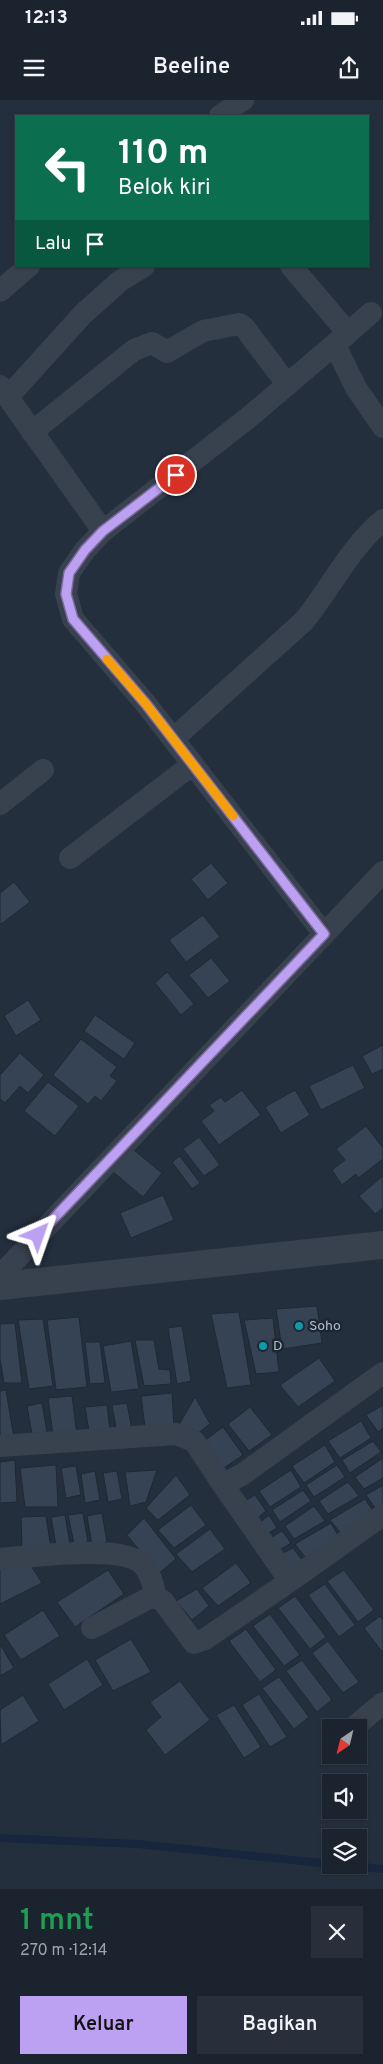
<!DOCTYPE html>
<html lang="id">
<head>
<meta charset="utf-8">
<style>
  body { margin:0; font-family:Overpass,sans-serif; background:#282f3a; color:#f1f3f6; height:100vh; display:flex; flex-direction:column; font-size:19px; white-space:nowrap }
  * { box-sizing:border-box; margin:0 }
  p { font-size:16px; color:#a0a4aa }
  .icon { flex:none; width:28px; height:28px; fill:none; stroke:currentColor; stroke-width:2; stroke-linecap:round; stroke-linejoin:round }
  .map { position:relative; height:1789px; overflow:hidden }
  .panel { display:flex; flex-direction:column; background:#1b232e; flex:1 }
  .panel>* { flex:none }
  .guide { position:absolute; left:15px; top:15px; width:354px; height:152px; border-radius:0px; box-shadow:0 1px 4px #0004,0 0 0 1px #39404a; background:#0b6e4f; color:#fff; overflow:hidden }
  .needle { width:32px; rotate:215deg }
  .controls { position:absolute; left:322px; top:1619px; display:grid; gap:10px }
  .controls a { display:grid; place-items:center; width:45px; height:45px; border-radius:0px; background:#1b232e; box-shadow:0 1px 4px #0004,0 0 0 1px #39404a; font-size:25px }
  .pin { position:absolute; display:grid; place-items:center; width:42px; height:42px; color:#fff; margin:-21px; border:2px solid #fff; border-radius:50%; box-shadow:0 1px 5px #0007 }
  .me { position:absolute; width:55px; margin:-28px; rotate:43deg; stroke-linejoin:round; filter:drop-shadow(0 0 4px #0008) }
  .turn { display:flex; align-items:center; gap:18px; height:105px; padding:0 20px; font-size:22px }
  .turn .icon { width:65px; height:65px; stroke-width:2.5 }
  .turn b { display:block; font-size:35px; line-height:42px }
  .then { display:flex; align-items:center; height:48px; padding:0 20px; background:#0003; gap:10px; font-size:19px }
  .round { display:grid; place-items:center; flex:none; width:52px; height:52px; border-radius:0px; background:#282f3a }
  .headline { display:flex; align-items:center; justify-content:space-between; height:85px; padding:0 20px }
  h1 { font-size:30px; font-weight:600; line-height:38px; color:#1e9e55 }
  .action { display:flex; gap:10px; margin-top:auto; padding:10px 20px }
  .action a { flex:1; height:58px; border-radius:0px; background:#bca0f2; color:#111; font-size:20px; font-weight:600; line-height:58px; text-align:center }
  .action a+a { background:#282f3a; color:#f1f3f6 }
  .status { display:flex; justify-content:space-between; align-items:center; height:35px; padding:0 25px; background:#1b232e; direction:ltr }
  .status svg { height:14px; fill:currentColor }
  header { display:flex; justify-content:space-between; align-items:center; height:65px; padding:0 20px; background:#1b232e; font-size:22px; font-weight:600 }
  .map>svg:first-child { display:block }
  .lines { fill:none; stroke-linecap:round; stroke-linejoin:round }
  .stream { stroke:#17263c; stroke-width:8 }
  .building { fill:#364354; stroke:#1f2835 }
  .minor { stroke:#38414e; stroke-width:22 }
  .tertiary { stroke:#38414e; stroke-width:28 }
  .route-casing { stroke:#7a689d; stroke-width:12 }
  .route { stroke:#bca0f2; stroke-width:9 }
  .slow { stroke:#f59e0b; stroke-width:9 }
  .culture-dot { fill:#0f9aa8; stroke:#1d2633; stroke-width:2 }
  .labels { text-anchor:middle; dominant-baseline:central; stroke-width:5; stroke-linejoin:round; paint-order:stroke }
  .poi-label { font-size:14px; fill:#b4bcc9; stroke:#1d2633; text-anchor:start }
</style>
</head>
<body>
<div class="status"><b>12:13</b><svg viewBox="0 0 49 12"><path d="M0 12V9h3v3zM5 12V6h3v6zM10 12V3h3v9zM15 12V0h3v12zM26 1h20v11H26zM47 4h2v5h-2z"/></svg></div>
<header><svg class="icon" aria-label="menu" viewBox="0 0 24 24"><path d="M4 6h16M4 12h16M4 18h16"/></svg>Beeline<svg class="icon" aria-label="share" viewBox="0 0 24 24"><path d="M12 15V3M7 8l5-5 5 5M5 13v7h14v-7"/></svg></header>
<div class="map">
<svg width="383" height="1789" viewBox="0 0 383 1789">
  <rect width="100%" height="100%" fill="#242f3e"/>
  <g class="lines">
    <path class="stream" d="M0 1738 138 1744 331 1764
      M343 1765 383 1769"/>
  </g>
  <path class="building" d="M211 763 228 783 208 800 191 779Z
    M14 782 30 802 0 825V793Z
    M203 815 220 837 186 862 169 840Z
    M211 858 230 881 208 898 189 875Z
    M167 872 194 904 181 915 155 883Z
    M28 900 41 920 16 936 4 916Z
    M95 915 135 943 124 959 84 931Z
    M81 939 117 967 110 976 117 981 101 1001 95 996 88 1004 53 975Z
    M383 945V969L372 974 362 956Z
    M20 953 44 975 28 993 20 986 5 1003 0 999V975Z
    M353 965 365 988 321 1010 309 986Z
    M48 982 79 1006 55 1036 24 1011Z
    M242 990 261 1015 219 1045 201 1021 214 1011 209 1005 221 997 225 1002Z
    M295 990 310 1015 281 1033 265 1007Z
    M366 1026 383 1048V1059L358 1078 356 1074 342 1085 332 1070 345 1060 336 1049Z
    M199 1037 220 1065 204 1076 183 1049Z
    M129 1046 162 1073 143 1097 113 1072Z
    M180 1056 200 1083 192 1089 172 1062Z
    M383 1076V1108L375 1114 359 1096Z
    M163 1095 174 1120 131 1138 120 1113Z
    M317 1206 322 1243 282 1249 276 1209Z
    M239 1212 251 1285 227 1288 211 1214Z
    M79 1217 87 1287 56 1290 47 1220Z
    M273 1218 279 1272 256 1274 244 1220Z
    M43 1219 53 1286 29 1289 18 1220Z
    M15 1223 22 1283H4L0 1259V1224Z
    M182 1226 191 1281 177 1284 168 1228Z
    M135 1240H154L159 1269 170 1270 171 1284 144 1286Z
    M131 1241 139 1289 111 1292 103 1246Z
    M85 1242H100L105 1283 90 1284Z
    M319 1258 335 1281 298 1307 280 1285Z
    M6 1290 14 1338 0 1339V1291Z
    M172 1293 174 1326 145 1327 141 1296Z
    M72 1296 77 1335H53L48 1298Z
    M195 1297 210 1324 194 1336 177 1328Z
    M42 1303 47 1332 32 1334 27 1306Z
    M127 1303 132 1331 117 1334 112 1305Z
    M107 1305 110 1330 89 1331 85 1307Z
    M383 1305V1328L378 1332 366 1315Z
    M250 1307 272 1335 249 1351 228 1324Z
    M361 1321 371 1338 340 1358 328 1341Z
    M223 1327 243 1355 224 1368 204 1341Z
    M373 1341 381 1352 350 1373 342 1360Z
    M325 1345 335 1362 304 1383 292 1366Z
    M383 1358V1378L364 1389 355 1377Z
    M15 1360 17 1402 0 1403V1362Z
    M56 1365 58 1407H25L20 1368Z
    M337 1365 345 1377 314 1397 306 1385Z
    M76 1366 81 1395 66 1398 61 1368Z
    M157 1370 146 1402 130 1406 125 1372Z
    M291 1370 301 1387 270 1407 259 1391Z
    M95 1371 100 1400 85 1403 81 1374Z
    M117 1371 122 1399 108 1402 103 1373Z
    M176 1375 190 1395 158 1420 146 1408Z
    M348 1382 359 1396 328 1414 319 1401Z
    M383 1385V1408L378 1412 366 1395Z
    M303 1390 311 1401 280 1422 272 1410Z
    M255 1395 266 1411 255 1420 243 1402Z
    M365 1399 375 1414 343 1436 330 1420Z
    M191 1405 206 1425 174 1448 158 1430Z
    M314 1406 325 1421 294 1439 285 1426Z
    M83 1413 88 1442 74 1444 68 1415Z
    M102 1413 107 1442 92 1445 87 1416Z
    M65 1415 70 1444 56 1446 51 1417Z
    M269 1415 277 1428 265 1435 257 1425Z
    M46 1416 51 1448 22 1451 21 1417Z
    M144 1418 176 1459 158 1474 127 1435Z
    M331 1423 340 1439 308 1461 295 1444Z
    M210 1429 225 1449 192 1472 176 1454Z
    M282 1431 291 1443 276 1452 267 1440Z
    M293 1448 305 1464 290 1474 277 1456Z
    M28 1461 42 1483 0 1504V1464Z
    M236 1463 251 1483 218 1506 202 1488Z
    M108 1470 124 1494 75 1527 57 1502Z
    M344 1470 374 1510 358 1522 327 1481Z
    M325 1484 355 1525 339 1537 308 1495Z
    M197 1489 209 1506 192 1520 176 1501Z
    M295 1496 326 1537 310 1549 278 1508Z
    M43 1510 60 1536 21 1560 4 1535Z
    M270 1514 300 1555 284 1566 253 1526Z
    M380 1516 383 1520V1553L364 1528Z
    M246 1529 276 1570 260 1582 229 1541Z
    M131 1539 151 1572 113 1591 95 1560Z
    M328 1541 359 1582 343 1593 312 1553Z
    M0 1544 14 1568 0 1576Z
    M87 1559 103 1585 64 1610 48 1584Z
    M302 1560 332 1600 317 1612 286 1571Z
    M279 1577 309 1617 294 1629 262 1588Z
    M180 1581 210 1620 165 1655 146 1630 161 1617 150 1602Z
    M259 1594 287 1637 270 1647 242 1605Z
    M23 1595 39 1621 1 1645 0 1610Z
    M234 1605 261 1647 244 1658 216 1615Z"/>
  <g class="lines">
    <path class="minor" d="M220 16 243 0
      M291 166 348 233 248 318 103 431 85 450 69 473 66 494 73 519 146 604 324 834
      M0 191 29 166
      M348 233 371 213
      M335 245 356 288 383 327
      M0 286 103 431
      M8 297 83 214 120 181 144 166
      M32 332 134 250 152 243 167 252 203 231 239 224 244 227 287 284
      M173 639 304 521C330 489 351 446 383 420
      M0 704 43 670
      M70 758 193 664
      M0 1176 383 772
      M0 1346 176 1334 194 1341 223 1385 243 1374 383 1273
      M0 1459C29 1457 125 1443 143 1465 151 1473 153 1486 156 1497
      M290 1481 383 1415
      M92 1528 149 1498 156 1497 163 1501 194 1543 205 1539 290 1481 223 1385
      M353 1628 383 1603"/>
    <path class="tertiary" d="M0 1186 383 1145"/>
  </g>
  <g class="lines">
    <defs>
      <path id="route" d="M38 1135 324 834 146 604 73 519 66 494 69 473 85 450 103 431 176 375"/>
    </defs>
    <use href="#route" class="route-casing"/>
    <use href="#route" class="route"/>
    <path class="slow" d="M107 559 146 604 233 716"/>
  </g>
  <g class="culture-dot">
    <circle cx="299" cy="1226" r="5"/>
    <circle cx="263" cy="1246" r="5"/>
  </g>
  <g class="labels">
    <g class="poi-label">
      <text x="309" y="1226">Soho</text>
      <text x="273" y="1246">D</text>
    </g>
  </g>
</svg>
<div class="controls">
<a><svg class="needle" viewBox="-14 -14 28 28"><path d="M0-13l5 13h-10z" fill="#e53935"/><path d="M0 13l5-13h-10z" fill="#a0a4aa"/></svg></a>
<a><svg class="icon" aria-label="sound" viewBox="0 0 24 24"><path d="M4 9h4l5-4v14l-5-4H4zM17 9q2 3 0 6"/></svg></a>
<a><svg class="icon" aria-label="layers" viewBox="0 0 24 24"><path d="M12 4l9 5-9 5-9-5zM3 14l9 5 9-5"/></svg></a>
</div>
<div class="pin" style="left:176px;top:375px;background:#d93025"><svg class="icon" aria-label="arrive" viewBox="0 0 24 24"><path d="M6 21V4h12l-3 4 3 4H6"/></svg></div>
<svg class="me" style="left:38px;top:1135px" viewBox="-20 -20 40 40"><path d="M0-17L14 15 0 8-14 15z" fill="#bca0f2" stroke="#fff" stroke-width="4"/></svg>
<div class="guide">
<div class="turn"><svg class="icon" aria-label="left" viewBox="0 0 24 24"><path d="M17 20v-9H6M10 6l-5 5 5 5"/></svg><div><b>110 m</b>Belok kiri</div></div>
<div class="then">Lalu<svg class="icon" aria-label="arrive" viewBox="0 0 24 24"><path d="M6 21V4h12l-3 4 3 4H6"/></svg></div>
</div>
</div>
<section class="panel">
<div class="headline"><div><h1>1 mnt</h1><p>270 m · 12:14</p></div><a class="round"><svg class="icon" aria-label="close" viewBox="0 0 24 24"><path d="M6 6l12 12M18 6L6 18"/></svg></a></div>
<div class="action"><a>Keluar</a><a>Bagikan</a></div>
</section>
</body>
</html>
